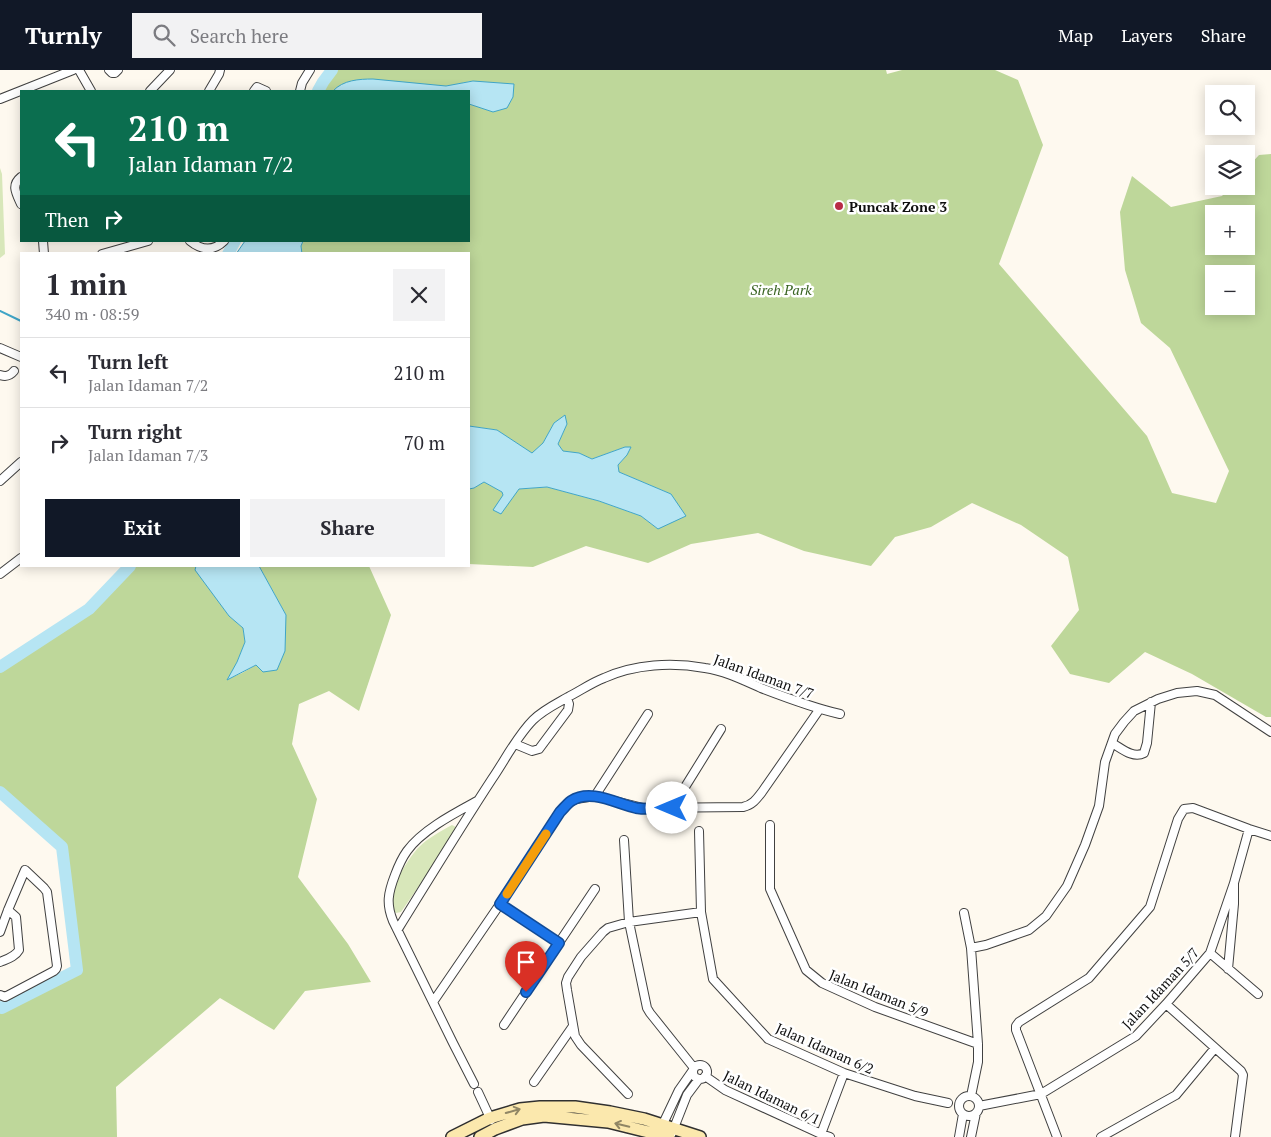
<!DOCTYPE html>
<html lang="en">
<head>
<meta charset="utf-8">
<style>
  body { margin:0; font-family:"PT Serif",serif; background:#f2f2f3; color:#2b2b33; height:100vh; display:flex; flex-direction:column; font-size:19px; white-space:nowrap }
  * { box-sizing:border-box; margin:0 }
  p { font-size:16px; color:#7c7c81 }
  .icon { flex:none; width:28px; height:28px; fill:none; stroke:currentColor; stroke-width:2; stroke-linecap:round; stroke-linejoin:round }
  .map { position:relative; flex:1; overflow:hidden }
  .details { position:absolute; left:20px; top:182px; width:450px; height:315px; display:flex; flex-direction:column; background:#fff; border-radius:0px; box-shadow:0 2px 12px #0003 }
  .details>* { flex:none }
  .banner { position:absolute; left:20px; top:20px; width:450px; height:152px; border-radius:0px; box-shadow:0 2px 12px #0003; background:#0b6e4f; color:#fff; overflow:hidden }
  .controls { position:absolute; left:1205px; top:15px; display:grid; gap:10px }
  .controls a { display:grid; place-items:center; width:50px; height:50px; border-radius:0px; background:#fff; box-shadow:0 2px 12px #0003; font-size:25px }
  .pin { position:absolute; display:grid; place-items:center; width:42px; height:42px; color:#fff; margin:-51px -21px; border-radius:50% 50% 50% 0; rotate:-45deg; box-shadow:0 0 5px #0007 }
  .pin .icon { rotate:45deg }
  .me { position:absolute; width:55px; margin:-28px; rotate:270deg; stroke-linejoin:round; filter:drop-shadow(0 0 4px #0008) }
  .turn { display:flex; align-items:center; gap:18px; height:105px; padding:0 25px; font-size:22px }
  .turn .icon { width:65px; height:65px; stroke-width:2.5 }
  .turn b { display:block; font-size:35px; line-height:42px }
  .then { display:flex; align-items:center; height:48px; padding:0 25px; background:#0003; gap:10px; font-size:19px }
  .round { display:grid; place-items:center; flex:none; width:52px; height:52px; border-radius:0px; background:#f2f2f3 }
  .summary { display:flex; align-items:center; justify-content:space-between; height:85px; padding:0 25px }
  h1 { font-size:30px; font-weight:600; line-height:38px }
  .action { display:flex; gap:10px; margin-top:auto; padding:10px 25px }
  .action a { flex:1; height:58px; border-radius:0px; background:#111827; color:#fff; font-size:20px; font-weight:600; line-height:58px; text-align:center }
  .action a+a { background:#f2f2f3; color:#2b2b33 }
  ul { padding:0; list-style:none }
  li { display:flex; align-items:center; gap:15px; height:70px; padding:0 25px; border-top:1px solid #e1e1e2 }
  li div { flex:1 }
  li b { display:block; font-size:19px }
  li em { font-style:normal }
  header { display:flex; align-items:center; gap:30px; box-sizing:border-box; height:70px; padding:0 25px; background:#111827; color:#fff }
  header strong { font-size:24px }
  nav { display:flex; gap:28px; margin-inline-start:auto; font-size:18px }
  .search { width:350px; height:45px; background:#f2f2f3; display:flex; align-items:center; gap:12px; box-sizing:border-box; padding:0 18px; border-radius:0px; color:#7c7c81; font-size:19px }
  .map>svg:first-child { display:block }
  .green { fill:#d8e7ba }
  .forest { fill:#bed79a; fill-rule:evenodd }
  .water { fill:#b6e5f3; stroke:#40a5c7 }
  .lines { fill:none; stroke-linecap:round; stroke-linejoin:round }
  .stream { stroke:#40a5c7; stroke-width:2 }
  .river { stroke:#b6e5f3; stroke-width:12 }
  .minor-casing { stroke:#414141; stroke-width:10 }
  .secondary-casing { stroke:#303030; stroke-width:14 }
  .minor { stroke:#fff; stroke-width:8 }
  .secondary { stroke:#fbe8ad; stroke-width:11 }
  .oneway { stroke:#908665 }
  .route-casing { stroke:#114b97; stroke-width:12 }
  .route { stroke:#1a73e8; stroke-width:9 }
  .slow { stroke:#f59e0b; stroke-width:9 }
  .poi-dot { fill:#b82c46; stroke:#fff; stroke-width:2 }
  .labels { text-anchor:middle; dominant-baseline:central; stroke-width:5; stroke-linejoin:round; paint-order:stroke }
  .poi-label { font-size:14px; font-weight:bold; fill:#0e0e0e; stroke:#fff; text-anchor:start }
  .park-label { font-size:14px; font-style:italic; fill:#386321; stroke:#fff }
  .street-label { font-size:14px; fill:#0e0e0e; stroke:#fff }
</style>
</head>
<body>
<header>
<strong>Turnly</strong>
<div class="search"><svg class="icon" aria-label="search" viewBox="0 0 24 24"><circle cx="10" cy="10" r="6"/><path d="M15 15l6 6"/></svg>Search here</div>
<nav><a>Map</a><a>Layers</a><a>Share</a></nav>
</header>
<div class="map">
<svg width="1271" height="1067" viewBox="0 0 1271 1067">
  <rect width="100%" height="100%" fill="#fef9ef"/>
  <path class="green" d="M0 98 2 104 5 184 0 188Z
    M452 755 456 757 457 761 401 842 396 843C393 840 391 837 390 833 388 820 410 786 419 777 428 768 441 761 452 755Z"/>
  <path class="forest" d="M332 0H886L887 4 902 0H995L1018 10 1043 75 999 194 1147 366 1172 423 1216 433 1229 401 1170 278 1141 253 1125 200 1120 142 1132 106 1171 137 1222 126 1231 116H1246V99L1259 85 1271 84V647H1266L1192 604 1145 582 1109 613 1070 604 1051 576 1079 540 1068 487 1021 455 972 433 931 457 895 467 871 496 804 481 758 463 691 474 648 493 586 476 533 497 469 494V419L474 418 484 412 502 422 503 425 519 419 547 417 599 431 641 446 658 459 671 424 619 402 618 395 627 385 625 377 592 389 579 383 563 382 558 374 567 354 554 353 543 373 532 384 497 360 469 356V184H302L301 176 303 171H469V34L477 36 473 11C465 12 455 15 446 16 416 18 356 0 333 21H318L323 12ZM1214 144H1246V176H1214ZM1214 204H1246V236H1214Z
    M130 496H196V500L229 546 243 558 245 572 237 592 228 609 242 603 256 595 286 545 259 496H369L391 545 359 641 329 621 299 634 292 674 317 729 298 807 348 874 371 912 305 921 274 960 220 928 116 1017 117 1067H0V937L3 938 77 900 62 777 0 722V597L89 539Z"/>
  <path class="water" d="M373 9 446 16 473 11 514 14 513 27 507 38 493 42 469 34V21H333C343 10 359 9 373 9Z
    M245 171H303L301 176 302 184H236Z
    M565 345 567 354 558 374 563 381 579 383 592 389 625 377H631L627 385 618 395 619 402 671 424 686 446 658 459 641 446 599 431 547 417 519 419 501 444 493 440 503 425 502 422 484 412 474 418 469 419V356L497 360 532 383 543 373 554 353Z
    M196 496H259L286 545 285 581 277 600 263 602 256 595 227 610 237 592 245 572 243 558 229 546 195 500Z"/>
  <g class="lines">
    <path class="stream" d="M0 241 21 251"/>
    <path class="river" d="M318 21 323 12 332 0
      M228 184 235 171
      M0 597 89 539 130 496
      M0 722 62 777 77 900 2 938 0 937"/>
    <defs>
      <path id="minor" d="M79 0 91 21
        M109 0 112 3H115L118 0
        M150 21 170 0
        M209 21 219 4 220 0
        M254 21 257 17 266 21
        M300 21 302 13 310 0
        M0 29 73 0
        M21 107C11 115 16 123 21 134
        M43 171 44 184
        M190 171C201 180 213 182 224 171
        M102 184 148 171
        M0 278 21 287
        M0 305C6 307 10 306 14 301
        M0 411 21 392
        M0 504 21 488
        M1112 673C1121 678 1133 689 1144 683L1147 673 1151 632
        M515 674 532 681 539 679 568 640 569 634 567 628
        M595 726 648 644
        M672 738 721 659
        M770 755V819L806 900 822 913 875 937 978 974
        M699 761 701 842 713 909 768 969 844 1003 915 1026 948 1033
        M624 770 629 852 647 938 650 943 694 998
        M500 834 559 873
        M964 843 971 878 978 974V992L971 1026
        M398 859C429 809 460 758 492 709 505 690 517 666 533 650 543 640 556 634 568 627 580 621 591 613 604 608 635 594 672 592 705 598 725 601 743 610 761 618 787 628 813 638 840 644
        M0 862 8 840 25 800 44 818 47 822 57 896 56 899 54 901 5 927 0 925
        M971 878 986 875 1029 860 1046 846 1067 816 1085 775 1099 736 1105 692 1115 664 1124 652 1134 641 1158 629 1177 623 1197 621 1215 625 1271 662
        M1210 883 1258 924
        M0 892C7 889 15 887 19 880L16 847 8 840
        M1228 899 1234 834V813L1249 759
        M433 932 500 834 560 742 567 734 576 729 595 726 643 738 743 737C752 735 756 730 762 722L819 640
        M1166 934 1241 1001 1243 1005 1235 1067
        M504 955 595 819
        M693 1002a7 7 0 1 1 14 0a7 7 0 1 1-14 0Z
        M705 1006 725 1020 821 1064 830 1067
        M534 1012 573 956
        M474 1014 453 973 393 851C386 834 388 823 395 805 398 797 402 788 407 781 422 760 455 743 477 731
        M478 1022 491 1050
        M628 1024 581 975 575 966 567 920 566 913 568 907 581 887 603 862 608 858 629 852 701 842
        M959 1036a10 10 0 1 1 20 0a10 10 0 1 1-20 0Z
        M979 1036 1041 1024 1136 966 1166 934 1210 883 1234 813
        M661 1058 679 1020 693 1000
        M672 1063 687 1025 699 1009
        M821 1064 844 1003
        M959 1067 963 1044
        M971 1067 976 1043
        M1057 1067 1016 960V956L1019 952 1089 908 1150 837 1178 749 1184 739 1193 738 1249 759 1271 766
        M1101 1067 1176 1025 1215 978"/>
      <path id="secondary" d="M452 1067 490 1048 520 1039 540 1037H575L610 1042 644 1049 700 1067
        M480 1067 495 1059 522 1049 544 1046 608 1052 669 1067"/>
    </defs>
    <use href="#minor" class="minor-casing"/>
    <use href="#secondary" class="secondary-casing"/>
    <use href="#minor" class="minor"/>
    <use href="#secondary" class="secondary"/>
  </g>
  <defs><path id="oneway-shaft" d="M-6 0H5M1.5-3L5.5 0L1.5 3" fill="none" stroke-width="1.6" stroke-linecap="round" stroke-linejoin="round" transform="scale(1.25)"/></defs>
  <g class="oneway">
    <use href="#oneway-shaft" transform="translate(513 1041) rotate(-16)"/>
    <use href="#oneway-shaft" transform="translate(622 1055) rotate(-167)"/>
  </g>
  <g class="lines">
    <defs>
      <path id="route" d="M526 922 559 873 500 834 560 742C564 738 567 734 571 731 591 718 617 734 636 738 648 740 660 738 672 738"/>
    </defs>
    <use href="#route" class="route-casing"/>
    <use href="#route" class="route"/>
    <path class="slow" d="M507 824 546 764"/>
  </g>
  <circle class="poi-dot" cx="839" cy="136" r="5"/>
  <g class="labels">
    <g class="poi-label">
      <text x="849" y="136">Puncak Zone 3</text>
    </g>
    <g class="park-label">
      <text x="781" y="219">Sireh Park</text>
    </g>
    <g class="street-label">
      <text transform="translate(764 606) rotate(20)">Jalan Idaman 7/7</text>
      <text transform="translate(1160 918) rotate(-47)">Jalan Idaman 5/7</text>
      <text transform="translate(879 923) rotate(22)">Jalan Idaman 5/9</text>
      <text transform="translate(825 978) rotate(24)">Jalan Idaman 6/2</text>
      <text transform="translate(772 1027) rotate(26)">Jalan Idaman 6/1</text>
    </g>
  </g>
</svg>
<div class="controls">
<a><svg class="icon" aria-label="search" viewBox="0 0 24 24"><circle cx="10" cy="10" r="6"/><path d="M15 15l6 6"/></svg></a>
<a><svg class="icon" aria-label="layers" viewBox="0 0 24 24"><path d="M12 4l9 5-9 5-9-5zM3 14l9 5 9-5"/></svg></a>
<a>+</a>
<a>−</a>
</div>
<div class="pin" style="left:526px;top:922px;background:#d93025"><svg class="icon" aria-label="arrive" viewBox="0 0 24 24"><path d="M6 21V4h12l-3 4 3 4H6"/></svg></div>
<svg class="me" style="left:672px;top:738px" viewBox="-20 -20 40 40"><circle r="19" fill="#fff"/><path d="M0-13L10 11 0 6-10 11z" fill="#1a73e8"/></svg>
<div class="banner">
<div class="turn"><svg class="icon" aria-label="left" viewBox="0 0 24 24"><path d="M17 20v-9H6M10 6l-5 5 5 5"/></svg><div><b>210 m</b>Jalan Idaman 7/2</div></div>
<div class="then">Then<svg class="icon" aria-label="right" viewBox="0 0 24 24"><path d="M7 20v-9h11M14 6l5 5-5 5"/></svg></div>
</div>
<section class="details">
<div class="summary"><div><h1>1 min</h1><p>340 m · 08:59</p></div><a class="round"><svg class="icon" aria-label="close" viewBox="0 0 24 24"><path d="M6 6l12 12M18 6L6 18"/></svg></a></div>
<ul>
<li><svg class="icon" aria-label="left" viewBox="0 0 24 24"><path d="M17 20v-9H6M10 6l-5 5 5 5"/></svg><div><b>Turn left</b><p>Jalan Idaman 7/2</p></div><em>210 m</em></li>
<li><svg class="icon" aria-label="right" viewBox="0 0 24 24"><path d="M7 20v-9h11M14 6l5 5-5 5"/></svg><div><b>Turn right</b><p>Jalan Idaman 7/3</p></div><em>70 m</em></li>
</ul>
<div class="action"><a>Exit</a><a>Share</a></div>
</section>
</div>
</body>
</html>
